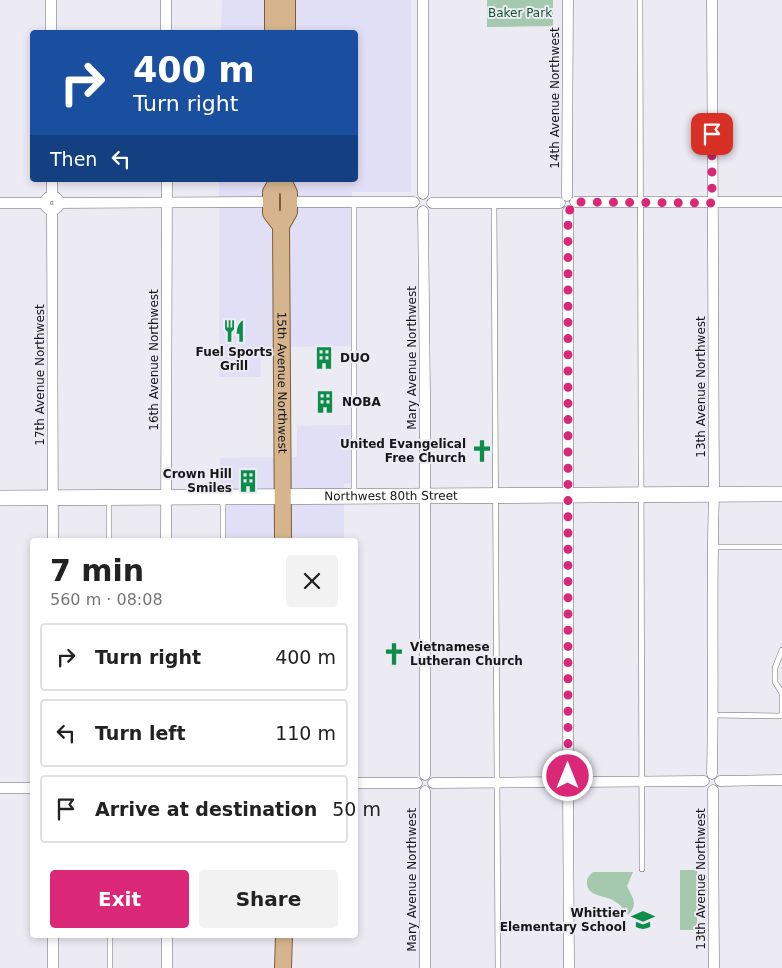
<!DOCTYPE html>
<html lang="en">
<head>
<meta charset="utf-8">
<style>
  body { margin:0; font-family:"DejaVu Sans",sans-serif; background:#f2f2f2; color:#222; height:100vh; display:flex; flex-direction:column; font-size:19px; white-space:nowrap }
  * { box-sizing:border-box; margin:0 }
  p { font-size:16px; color:#767676 }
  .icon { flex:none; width:28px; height:28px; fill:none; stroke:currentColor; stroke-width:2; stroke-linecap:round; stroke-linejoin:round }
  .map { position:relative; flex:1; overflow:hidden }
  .details { position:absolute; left:30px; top:538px; width:328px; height:400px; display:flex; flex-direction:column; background:#fff; border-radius:5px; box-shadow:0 2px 8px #0003 }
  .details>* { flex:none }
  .banner { position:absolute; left:30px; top:30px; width:328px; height:152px; border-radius:5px; box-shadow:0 2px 8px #0003; background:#1a4fa0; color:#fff; overflow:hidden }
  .pin { position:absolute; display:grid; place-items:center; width:42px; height:42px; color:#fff; margin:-21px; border-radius:10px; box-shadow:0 2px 8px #0006 }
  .me { position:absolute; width:55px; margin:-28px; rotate:0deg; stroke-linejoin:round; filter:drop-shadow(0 0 4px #0008) }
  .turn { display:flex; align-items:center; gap:18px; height:105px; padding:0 20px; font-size:22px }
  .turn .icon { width:65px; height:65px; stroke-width:2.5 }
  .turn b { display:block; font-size:35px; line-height:42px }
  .then { display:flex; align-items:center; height:48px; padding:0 20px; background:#0003; gap:10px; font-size:19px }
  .round { display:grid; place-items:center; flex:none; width:52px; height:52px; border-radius:5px; background:#f2f2f2 }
  .overview { display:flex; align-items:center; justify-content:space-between; height:85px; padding:0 20px }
  h1 { font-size:30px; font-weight:600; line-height:38px }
  .primary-button { display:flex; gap:10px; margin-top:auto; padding:10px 20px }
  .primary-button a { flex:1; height:58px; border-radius:5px; background:#db2777; color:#fff; font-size:20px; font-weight:600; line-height:58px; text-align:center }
  .primary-button a+a { background:#f2f2f2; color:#222 }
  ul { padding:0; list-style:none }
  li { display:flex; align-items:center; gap:15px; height:68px; margin:0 10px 8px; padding:0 10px; border:2px solid #e0e0e0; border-radius:5px }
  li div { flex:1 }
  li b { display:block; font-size:19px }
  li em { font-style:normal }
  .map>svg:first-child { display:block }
  .commercial { fill:#e1dff5 }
  .green { fill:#a5c9ae }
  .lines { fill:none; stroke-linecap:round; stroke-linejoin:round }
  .lane-casing { stroke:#6c6b72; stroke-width:6 }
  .street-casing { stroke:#6c6b72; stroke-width:11 }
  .secondary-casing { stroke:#6c6b72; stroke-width:16 }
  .primary-casing { stroke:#815d33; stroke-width:18 }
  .lane { stroke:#fff; stroke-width:5 }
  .street { stroke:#fff; stroke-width:10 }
  .secondary { stroke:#fff; stroke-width:15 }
  .primary { stroke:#d6b58e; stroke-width:16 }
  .route { stroke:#db2777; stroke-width:9; stroke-dasharray:0 16.2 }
  .labels { text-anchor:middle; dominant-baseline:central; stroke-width:4; stroke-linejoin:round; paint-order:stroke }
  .park-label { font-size:12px; fill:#13562e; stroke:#eceaf3 }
  .street-label { font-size:12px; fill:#161518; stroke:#eceaf3 }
  .poi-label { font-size:12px; font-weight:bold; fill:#161518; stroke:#eceaf3; text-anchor:start }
</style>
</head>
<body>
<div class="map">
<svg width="782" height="968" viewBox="0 0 782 968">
  <rect width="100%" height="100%" fill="#eceaf3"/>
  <path class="commercial" d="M222 0H411V192H352V346L261 347V377H219V180H355V32H221Z
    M351 425V483L344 484V540H221L220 458 297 457V426Z
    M355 542H357L358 636H355Z"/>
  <path class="green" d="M487 0H553V26L487 27Z
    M680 870H697V930H680Z
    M593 872H633L627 886C632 897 639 904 628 915 624 909 620 904 614 901 605 895 586 897 587 882 587 877 590 875 593 872Z"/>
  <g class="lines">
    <defs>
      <path id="lane" d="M640 0 642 869
        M354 203V495
        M494 203 498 968
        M109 498V540
        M223 498V540
        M712 547H782
        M713 715 782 716
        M782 716V693L775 682V668L782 650
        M110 968V935"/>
      <path id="street" d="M166 0V32
        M423 0V194
        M712 0 714 495C711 588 714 681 712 774
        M51 32V0
        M52 180V196
        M567 196 568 0
        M45 203a7 7 0 1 1 14 0a7 7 0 1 1-14 0Z
        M289 202H414
        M575 202H782
        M0 203H45
        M58 203 271 202
        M432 203H560
        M52 210 53 540
        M423 211 425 394V775
        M568 211V776
        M166 540 167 180
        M720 781 782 780
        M576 782 704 781
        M355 783H417
        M433 783 561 782
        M0 788H32
        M713 790 714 968
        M425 791V968
        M568 791 569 968
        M167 935V968
        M53 968V935"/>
      <g id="secondary">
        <path id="s1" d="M0 498 782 494"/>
      </g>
      <g id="primary">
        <path d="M287 0V32"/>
        <path d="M273 32V0"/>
        <path d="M278 180 271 192V213L281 226"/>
        <path id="s2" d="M283 180 289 193V212L281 226 283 540"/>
        <path d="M283 968 284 935"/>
      </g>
    </defs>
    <use href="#lane" class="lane-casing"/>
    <use href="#street" class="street-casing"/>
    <use href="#secondary" class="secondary-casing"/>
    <use href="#primary" class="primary-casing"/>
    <use href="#lane" class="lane"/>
    <use href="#street" class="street"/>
    <use href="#secondary" class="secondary"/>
    <use href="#primary" class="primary"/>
  </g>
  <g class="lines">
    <path class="route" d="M568 776V211L573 208 575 202 712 203V134"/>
  </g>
  <defs>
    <symbol id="restaurant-bare" viewBox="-9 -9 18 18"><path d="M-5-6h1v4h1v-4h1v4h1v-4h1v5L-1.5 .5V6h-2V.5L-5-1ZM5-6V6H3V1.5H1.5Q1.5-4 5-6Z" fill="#0d8d4a" stroke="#eceaf3" stroke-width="2.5" paint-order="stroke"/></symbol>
    <symbol id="building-bare" viewBox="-9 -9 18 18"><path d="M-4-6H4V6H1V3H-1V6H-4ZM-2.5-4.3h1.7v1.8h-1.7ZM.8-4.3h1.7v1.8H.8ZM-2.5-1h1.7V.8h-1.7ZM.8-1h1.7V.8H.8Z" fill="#0d8d4a" stroke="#eceaf3" stroke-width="2.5" paint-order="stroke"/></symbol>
    <symbol id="church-bare" viewBox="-9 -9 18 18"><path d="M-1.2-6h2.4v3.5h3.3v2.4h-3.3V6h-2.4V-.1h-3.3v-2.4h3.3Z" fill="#0d8d4a" stroke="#eceaf3" stroke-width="2.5" paint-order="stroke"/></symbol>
    <symbol id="school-bare" viewBox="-9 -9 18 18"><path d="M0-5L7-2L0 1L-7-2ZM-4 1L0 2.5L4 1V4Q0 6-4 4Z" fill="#0d8d4a" stroke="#eceaf3" stroke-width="2.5" paint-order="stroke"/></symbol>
  </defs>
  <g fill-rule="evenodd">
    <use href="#restaurant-bare" x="218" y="315" width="32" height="32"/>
    <use href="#building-bare" x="308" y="342" width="32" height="32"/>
    <use href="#building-bare" x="309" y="386" width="32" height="32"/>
    <use href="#church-bare" x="466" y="435" width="32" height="32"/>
    <use href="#building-bare" x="232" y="465" width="32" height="32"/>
    <use href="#church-bare" x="378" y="638" width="32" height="32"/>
    <use href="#school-bare" x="627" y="904" width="32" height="32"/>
  </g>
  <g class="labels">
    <g class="park-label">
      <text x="520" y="13">Baker Park</text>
    </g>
    <g class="street-label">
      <text transform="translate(555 98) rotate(-90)">14th Avenue Northwest</text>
      <text transform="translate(412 358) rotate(-90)">Mary Avenue Northwest</text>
      <text transform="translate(154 360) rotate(-90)">16th Avenue Northwest</text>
      <text transform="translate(40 375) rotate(-90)">17th Avenue Northwest</text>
      <text stroke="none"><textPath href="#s2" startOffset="206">15th Avenue Northwest</textPath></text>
      <text transform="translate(701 387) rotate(-90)">13th Avenue Northwest</text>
      <text stroke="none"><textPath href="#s1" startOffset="391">Northwest 80th Street</textPath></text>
      <text transform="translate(701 879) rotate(-90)">13th Avenue Northwest</text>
      <text transform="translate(412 880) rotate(-90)">Mary Avenue Northwest</text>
    </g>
    <g class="poi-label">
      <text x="234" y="352" text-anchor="middle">Fuel Sports<tspan x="234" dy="14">Grill</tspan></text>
      <text x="340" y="358">DUO</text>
      <text x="342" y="402">NOBA</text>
      <text x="466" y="444" text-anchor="end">United Evangelical<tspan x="466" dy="14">Free Church</tspan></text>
      <text x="232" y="474" text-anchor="end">Crown Hill<tspan x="232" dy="14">Smiles</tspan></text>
      <text x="410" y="647">Vietnamese<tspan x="410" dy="14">Lutheran Church</tspan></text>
      <text x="626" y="913" text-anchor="end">Whittier<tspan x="626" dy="14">Elementary School</tspan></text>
    </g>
  </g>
</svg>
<div class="pin" style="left:712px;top:134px;background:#d93025"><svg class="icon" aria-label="arrive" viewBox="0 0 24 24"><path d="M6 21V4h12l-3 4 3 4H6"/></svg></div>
<svg class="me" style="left:568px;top:776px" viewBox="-20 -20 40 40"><circle r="17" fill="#db2777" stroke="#fff" stroke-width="3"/><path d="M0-11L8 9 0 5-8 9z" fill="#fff"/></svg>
<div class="banner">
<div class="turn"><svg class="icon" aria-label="right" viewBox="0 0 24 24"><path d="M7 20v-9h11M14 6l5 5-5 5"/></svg><div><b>400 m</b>Turn right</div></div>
<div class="then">Then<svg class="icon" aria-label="left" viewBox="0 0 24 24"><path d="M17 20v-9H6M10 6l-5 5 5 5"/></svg></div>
</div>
<section class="details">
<div class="overview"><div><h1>7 min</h1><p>560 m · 08:08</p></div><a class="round"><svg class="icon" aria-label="close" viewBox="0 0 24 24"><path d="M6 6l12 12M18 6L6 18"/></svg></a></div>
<ul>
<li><svg class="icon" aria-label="right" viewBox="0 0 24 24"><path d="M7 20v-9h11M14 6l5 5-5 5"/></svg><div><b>Turn right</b></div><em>400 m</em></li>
<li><svg class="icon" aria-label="left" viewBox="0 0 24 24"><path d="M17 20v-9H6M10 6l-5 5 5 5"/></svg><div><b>Turn left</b></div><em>110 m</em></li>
<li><svg class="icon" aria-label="arrive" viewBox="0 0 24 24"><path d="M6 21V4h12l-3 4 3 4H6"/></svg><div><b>Arrive at destination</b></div><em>50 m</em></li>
</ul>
<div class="primary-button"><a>Exit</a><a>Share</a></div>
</section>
</div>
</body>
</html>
